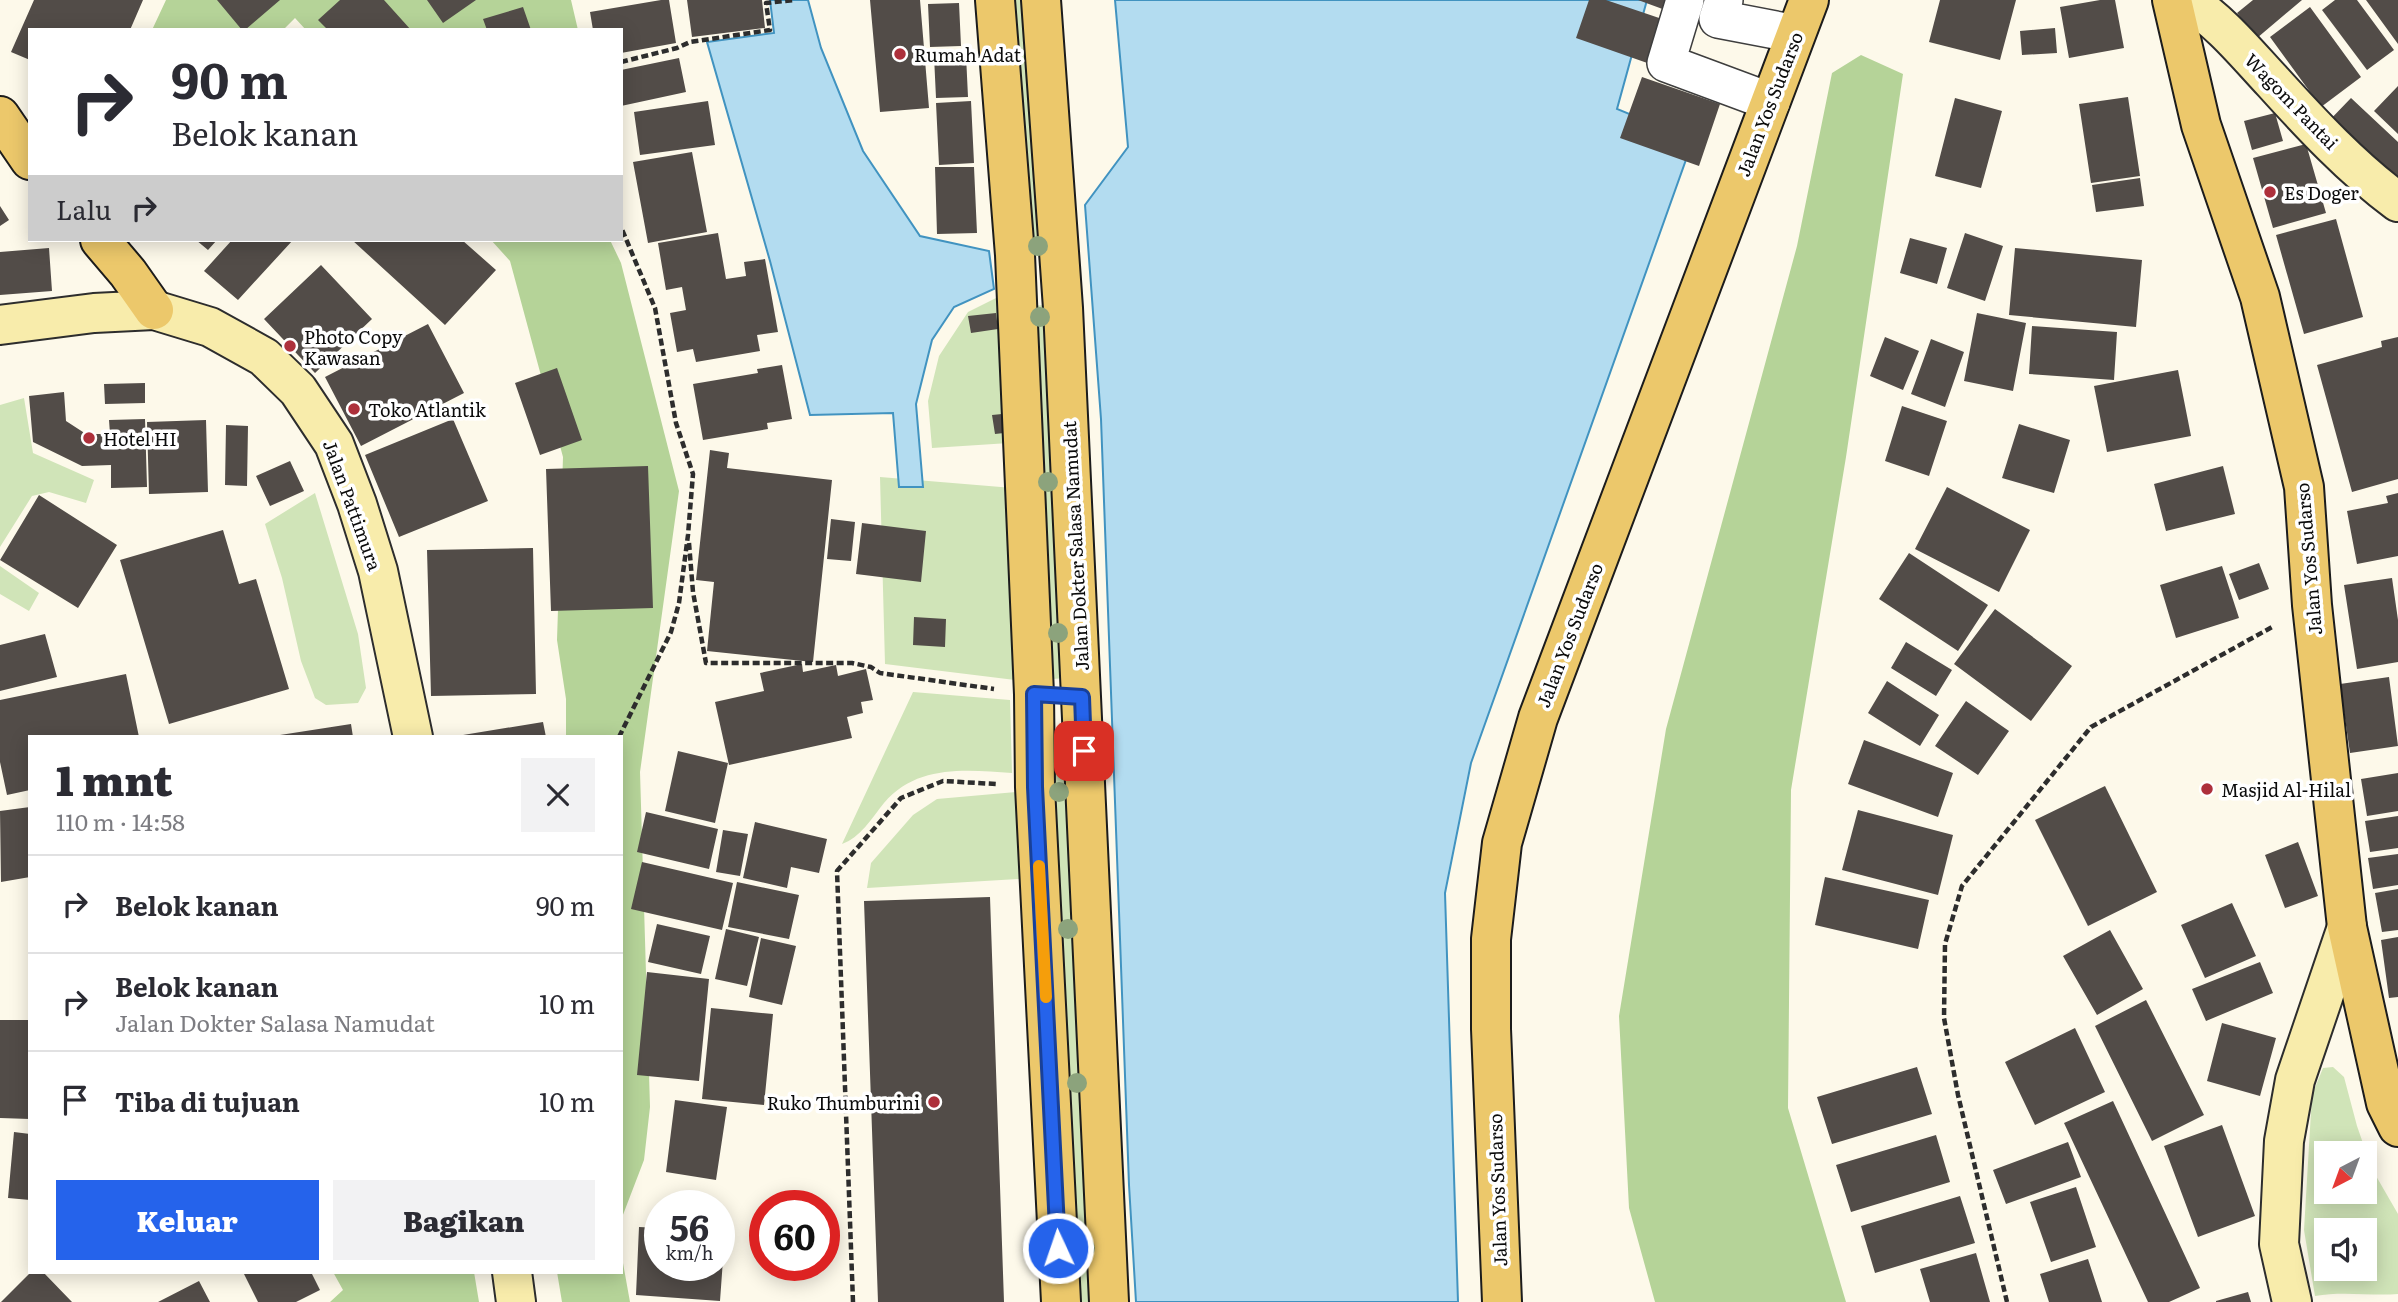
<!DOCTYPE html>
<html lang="id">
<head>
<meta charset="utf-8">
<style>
  body { margin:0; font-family:Literata,serif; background:#f2f2f3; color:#2b2b33; height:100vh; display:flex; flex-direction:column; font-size:26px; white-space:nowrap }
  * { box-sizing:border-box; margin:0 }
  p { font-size:23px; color:#7c7c81 }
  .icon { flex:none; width:38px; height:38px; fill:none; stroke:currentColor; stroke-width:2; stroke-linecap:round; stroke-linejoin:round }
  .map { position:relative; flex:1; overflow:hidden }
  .side { position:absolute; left:28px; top:735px; width:595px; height:539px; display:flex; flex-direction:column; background:#fff; border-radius:0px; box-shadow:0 4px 18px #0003 }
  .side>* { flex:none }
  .guide { position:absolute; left:28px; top:28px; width:595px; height:214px; border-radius:0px; box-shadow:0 4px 18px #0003; background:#fff; color:#2b2b33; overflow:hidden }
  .needle { width:46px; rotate:221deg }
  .controls { position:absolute; left:2314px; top:1141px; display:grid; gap:14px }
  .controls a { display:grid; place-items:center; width:63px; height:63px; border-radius:0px; background:#fff; box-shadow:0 4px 18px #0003; font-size:35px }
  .speed { position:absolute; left:644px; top:1190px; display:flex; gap:14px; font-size:35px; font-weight:700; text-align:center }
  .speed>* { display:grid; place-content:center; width:91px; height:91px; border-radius:50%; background:#fff; box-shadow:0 4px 18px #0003; line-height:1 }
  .speed small { font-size:18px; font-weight:400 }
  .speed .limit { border:10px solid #d22; background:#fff; color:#111 }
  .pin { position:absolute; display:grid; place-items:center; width:60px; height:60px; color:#fff; margin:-30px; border-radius:14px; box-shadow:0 4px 10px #0006 }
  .me { position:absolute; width:77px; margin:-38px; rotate:357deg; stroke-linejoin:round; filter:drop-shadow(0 0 5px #0008) }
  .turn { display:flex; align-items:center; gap:24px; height:147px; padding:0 28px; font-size:32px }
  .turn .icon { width:91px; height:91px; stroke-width:2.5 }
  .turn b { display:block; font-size:49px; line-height:60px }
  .then { display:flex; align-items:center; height:66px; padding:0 28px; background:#0003; gap:14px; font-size:26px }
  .round { display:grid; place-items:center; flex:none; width:74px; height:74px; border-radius:0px; background:#f2f2f3 }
  .summary { display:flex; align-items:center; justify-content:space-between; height:119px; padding:0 28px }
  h1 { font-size:42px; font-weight:800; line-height:52px }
  .cta { display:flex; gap:14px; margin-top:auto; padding:14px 28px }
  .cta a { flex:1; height:80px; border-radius:0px; background:#2563eb; color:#fff; font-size:28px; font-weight:800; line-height:80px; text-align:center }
  .cta a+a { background:#f2f2f3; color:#2b2b33 }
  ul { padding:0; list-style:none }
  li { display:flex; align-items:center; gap:21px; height:98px; padding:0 28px; border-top:2px solid #e1e1e2 }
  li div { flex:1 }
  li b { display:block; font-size:26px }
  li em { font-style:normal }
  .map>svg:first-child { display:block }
  .green { fill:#d0e4b8; fill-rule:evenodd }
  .forest { fill:#b5d398 }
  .water { fill:#b3dcf0; stroke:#4193c0; stroke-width:2 }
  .building { fill:#524c48 }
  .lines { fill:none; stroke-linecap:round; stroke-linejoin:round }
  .street-casing { stroke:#3e3e3e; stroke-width:40 }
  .secondary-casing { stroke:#2d2d2d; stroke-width:42 }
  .primary-casing { stroke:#1c1c1c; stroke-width:42 }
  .path { stroke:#2d2d2d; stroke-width:4.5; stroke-dasharray:7 3.5; stroke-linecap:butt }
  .street { stroke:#fff; stroke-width:37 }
  .secondary { stroke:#f8ecab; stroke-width:38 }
  .primary { stroke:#ecc86b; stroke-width:38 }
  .tree { fill:#8ca37c }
  .route-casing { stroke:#184099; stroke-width:18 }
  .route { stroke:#2563eb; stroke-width:12 }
  .slow { stroke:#f59e0b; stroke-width:12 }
  .poi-dot { fill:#ad303b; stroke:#fff; stroke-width:2.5 }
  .labels { text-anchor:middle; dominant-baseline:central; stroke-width:7; stroke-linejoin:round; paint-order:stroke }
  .poi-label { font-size:18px; fill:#0b0b0b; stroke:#fff; text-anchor:start }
  .street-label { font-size:18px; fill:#0b0b0b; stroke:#fff }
</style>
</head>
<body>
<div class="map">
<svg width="2398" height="1302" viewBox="0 0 2398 1302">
  <rect width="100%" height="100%" fill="#fdf9ea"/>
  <path class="green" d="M1009 0H1021L1041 250 1029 251Z
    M998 297 1009 443 932 448 928 401 939 356 968 312Z
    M1045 305 1065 678 1053 679 1032 306Z
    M24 398 33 453 94 480 86 503 49 492 32 496 0 547V405Z
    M880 477 1013 488 1015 680 885 664Z
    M315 493 358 634 366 688 358 703 326 705 315 698 301 661 282 578 265 524Z
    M0 566 39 593 29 611 0 594Z
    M913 692 1010 700 1012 773C967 770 917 764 884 803 871 819 861 837 842 844Z
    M1065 729 1097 1302H1080L1048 730Z
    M1016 792 1019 879 867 888 871 863 913 815 937 799Z
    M2333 1067 2344 1077 2357 1126 2372 1169 2398 1214V1294C2370 1296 2342 1291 2315 1296L2304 1230 2312 1095 2323 1068ZM2326 1153H2364V1192H2326ZM2326 1230H2364V1269H2326Z"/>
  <path class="forest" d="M166 0H571L578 30H306L295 18 283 30H152Z
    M1861 55 1903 74 1846 457 1791 790 1788 1108 1846 1302H1655L1629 1208 1619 1016 1666 729 1797 246 1832 73Z
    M491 240H610L621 263 679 491 640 772 650 1107 644 1160 621 1220V737H566V699L557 640 563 457 510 261Z
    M621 1252 630 1302H562L557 1272H621Z
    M333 1272H474L479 1302H330L343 1290Z"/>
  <path class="water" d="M770 0H808L821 48 863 151 920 236 989 251 994 289 954 307 932 340 916 404 923 487H899L893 413 810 415 770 261 707 42 774 33Z
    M1115 0H1647L1617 109 1693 140 1471 763 1445 893 1458 1302H1136L1129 1185 1101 419 1085 205 1128 147Z"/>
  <path class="building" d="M34 0H143L130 30H30V60L11 52Z
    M217 0H280L245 30H242Z
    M340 0H384L411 30H328L318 20Z
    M427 0H476L443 23Z
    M661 0H669L676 43 621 53V30H593L590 12Z
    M687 0H762L765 28 692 37Z
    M870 0H920L929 108 880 112Z
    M1589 0H1606L1668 21 1653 65 1576 38Z
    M1638 0H1671L1668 11Z
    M1940 0H2016L2000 60 1929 42Z
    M2100 0H2115L2124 48 2069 58 2060 7Z
    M2253 0H2302L2257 38 2237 13Z
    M2335 0H2357L2394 50 2367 70 2322 10Z
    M2366 0H2398V44Z
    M959 3 961 46 930 47 928 4Z
    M523 7 531 30H487L483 19Z
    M2310 7 2361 77 2321 107 2270 37Z
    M2055 28 2057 53 2022 55 2020 31Z
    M966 55 968 97 936 98 934 56Z
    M679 58 686 92 621 106V70Z
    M1642 77 1720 104 1699 166 1620 138Z
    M2398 86V134L2374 111Z
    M2128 97 2140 176 2091 183 2079 104Z
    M1955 98 2002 111 1981 188 1935 176Z
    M2351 98 2398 142V197L2324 126Z
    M708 101 715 145 640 155 634 112Z
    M971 101 974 163 939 165 936 103Z
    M2275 113 2283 141 2252 150 2244 121Z
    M2306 144 2326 213 2273 228 2253 158Z
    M692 152 707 232 648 243 633 162Z
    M935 167H974L977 233 937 234Z
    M2140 178 2144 206 2096 212 2092 185Z
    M0 206 9 220 0 226Z
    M2336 219 2363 317 2304 334 2276 235Z
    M718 233 726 279 746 276 744 262 765 259 778 332 757 335 760 351 696 362 693 349 677 352 670 313 686 310 682 287 666 290 658 243Z
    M1965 233 2003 246 1985 301 1947 288Z
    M1910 238 1947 248 1937 284 1900 273Z
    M196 240H217L208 250Z
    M232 240H293L238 300 204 271Z
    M352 240H462L496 270 445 325Z
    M49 248 52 291 0 295V252Z
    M2015 248 2142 260 2136 327 2009 315Z
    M321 265 372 319 315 373 264 319Z
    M996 313 998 329 971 333 968 316Z
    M1977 313 2026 323 2013 391 1964 381Z
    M428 324 464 393 361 446 325 377Z
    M2032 326 2117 332 2114 380 2029 374Z
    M1885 337 1919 351 1903 390 1870 376Z
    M2398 337V479L2352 492 2317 365 2382 347 2381 341Z
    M1931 339 1964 352 1945 407 1911 394Z
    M782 365 792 419 767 423 768 429 703 440 693 384 758 373 757 369Z
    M557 368 582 440 540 455 515 383Z
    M2178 370 2191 436 2107 452 2094 386Z
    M145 383V403L105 404 104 384Z
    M64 392 66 421 86 434H110L109 420 145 419 147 487 111 488V465L82 466 33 442 29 396Z
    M1902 406 1947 421 1929 476 1885 461Z
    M1002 414 1004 433 995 434 992 415Z
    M453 419 488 501 399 537 365 455Z
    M206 420 208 492 149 494 147 422Z
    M2019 424 2070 440 2054 493 2002 478Z
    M226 425 248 426 247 486 225 485Z
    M710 450 729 453 727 468 832 480 813 662 707 651 714 582 696 580Z
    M290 461 304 491 270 506 256 476Z
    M648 466 653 608 551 611 546 469Z
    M2223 466 2235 514 2166 531 2154 484Z
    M1947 487 2030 530 1999 592 1915 549Z
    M2398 493V556L2357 564 2347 511 2388 503 2386 496Z
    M39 495 117 545 78 608 0 560Z
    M831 519 855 522 851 561 827 559Z
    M862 523 926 531 921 582 856 574Z
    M223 530 239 584 256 579 289 689 169 724 120 560Z
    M533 548 536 694 431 696 427 550Z
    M1909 553 1988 605 1958 651 1879 599Z
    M2259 563 2269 589 2239 600 2229 574Z
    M2222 566 2239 618 2176 638 2160 585Z
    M2392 578 2398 620V662L2357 669 2344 585Z
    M1995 609 2072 666 2031 721 1954 664Z
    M914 617 946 619 945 647 913 645Z
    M45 634 57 677 0 691V645Z
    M1906 642 1952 670 1936 696 1891 668Z
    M802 664 803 672 836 665 838 676 866 669 873 700 861 702 863 713 847 717 852 738 729 765 715 702 764 691 760 673Z
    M126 674 139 737H30V790L7 795 0 762V700Z
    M2389 677 2398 746 2350 753 2340 684Z
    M1887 681 1939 715 1920 746 1868 713Z
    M1966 701 2009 731 1978 775 1935 746Z
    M543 722 546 737H463V735Z
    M351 724 353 737H280V735Z
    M1864 740 1953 773 1938 817 1848 784Z
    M678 751 728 763 715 823 665 811Z
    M2398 773V811L2367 816 2361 779Z
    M2105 786 2157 892 2088 926 2035 820Z
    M30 807V877L1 882 0 811Z
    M1858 810 1953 835 1938 895 1842 870Z
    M646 812 718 829 709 869 637 852Z
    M2398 816V848L2370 852 2365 821Z
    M755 822 827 839 819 873 791 867 787 888 743 878Z
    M723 830 748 834 740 876 716 872Z
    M2298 842 2318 896 2285 908 2265 855Z
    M2398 854V885L2373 889 2368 858Z
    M642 862 733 883 722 930 631 909Z
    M1825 877 1929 900 1918 949 1815 925Z
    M737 882 799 895 789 939 728 927Z
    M2398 889V930L2382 932 2375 893Z
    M990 897 1004 1302H878L864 901Z
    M2232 903 2256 956 2205 978 2181 925Z
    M657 924 710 936 701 974 648 962Z
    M726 929 759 937 747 986 715 979Z
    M2110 930 2143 989 2097 1015 2063 956Z
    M2398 937V997L2389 998 2381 940Z
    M761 938 796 946 782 1005 749 997Z
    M2260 962 2273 993 2206 1021 2192 989Z
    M647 972 709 979 699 1081 637 1075Z
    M2146 1000 2204 1115 2152 1141 2095 1026Z
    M711 1008 773 1014 764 1105 702 1099Z
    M0 1020H30V1119L0 1118Z
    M2222 1023 2276 1038 2260 1096 2207 1081Z
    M2075 1028 2105 1092 2035 1125 2005 1062Z
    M1917 1067 1932 1114 1832 1144 1817 1097Z
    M675 1100 727 1107 716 1180 666 1172Z
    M2113 1101 2200 1288 2169 1302H2148L2064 1123Z
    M2222 1125 2255 1216 2198 1237 2164 1146Z
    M14 1132 30 1134V1200L8 1198Z
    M1936 1135 1950 1182 1851 1212 1836 1165Z
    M2068 1142 2081 1177 2006 1204 1993 1170Z
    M2076 1187 2096 1247 2051 1262 2030 1202Z
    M1960 1196 1975 1243 1875 1273 1861 1226Z
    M639 1227 660 1228V1265H719V1232H725L720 1301 636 1295Z
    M1976 1253 1990 1302H1930L1920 1269Z
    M2088 1259 2102 1302H2049L2040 1274Z
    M31 1272H43L72 1302H1Z
    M243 1272H311L320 1290 296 1302H258Z
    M199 1281 210 1302H158Z
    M2248 1292 2251 1302H2216V1301Z"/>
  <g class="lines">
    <defs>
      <path id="street" d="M1685 0 1666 63 1771 102
        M1724 0 1718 19 1796 34"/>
      <path id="secondary" d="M2187 0C2222 23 2245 52 2273 82 2311 124 2352 168 2398 202
        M0 325 94 313 154 310 210 327 264 357 298 390 334 444 357 504 378 571 413 737
        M512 1272 516 1302
        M2292 1302 2279 1244 2284 1141 2295 1080 2347 927"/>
      <path id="primary" d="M995 0 1015 255 1034 694 1035 787 1061 1302
        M1041 0 1063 308 1109 1302
        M2172 0 2201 125 2260 297 2304 487 2312 605 2347 927 2386 1103 2398 1127
        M0 116 30 160
        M100 240 128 273 154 310
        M1502 1302 1491 1029V939L1502 843 1538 718 1809 0"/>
    </defs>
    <use href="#street" class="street-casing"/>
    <use href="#secondary" class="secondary-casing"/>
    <use href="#primary" class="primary-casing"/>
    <path class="path" d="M621 62 677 48 690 42 770 30 766 3 795 0
      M689 543 693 592 706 663H852L871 667 880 673 994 689
      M619 737 671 632 679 603 688 535 693 474 676 423 655 308 621 227
      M853 1302 837 871 901 798 943 781 996 784
      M2007 1302 1958 1095 1944 1018 1945 944 1962 886 2091 727 2274 626"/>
    <use href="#street" class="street"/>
    <use href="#secondary" class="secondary"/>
    <use href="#primary" class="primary"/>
  </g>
  <g class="tree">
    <circle cx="1038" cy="246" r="10"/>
    <circle cx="1040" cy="317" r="10"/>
    <circle cx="1048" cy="482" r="10"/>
    <circle cx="1058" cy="633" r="10"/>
    <circle cx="1059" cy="792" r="10"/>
    <circle cx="1068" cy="929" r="10"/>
    <circle cx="1077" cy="1083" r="10"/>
    <circle cx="1085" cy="1248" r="10"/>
  </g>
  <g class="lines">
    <defs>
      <path id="route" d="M1058 1248 1035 787 1034 694 1082 697 1084 751"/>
    </defs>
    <use href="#route" class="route-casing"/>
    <use href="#route" class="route"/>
    <path class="slow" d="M1039 866 1046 997"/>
  </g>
  <g class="poi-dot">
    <circle cx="900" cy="54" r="7"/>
    <circle cx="2270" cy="192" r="7"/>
    <circle cx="290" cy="346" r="7"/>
    <circle cx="354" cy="409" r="7"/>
    <circle cx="89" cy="438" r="7"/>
    <circle cx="2207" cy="789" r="7"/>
    <circle cx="934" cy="1102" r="7"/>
  </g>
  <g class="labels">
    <g class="poi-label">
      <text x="914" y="54">Rumah Adat</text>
      <text x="2284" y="192">Es Doger</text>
      <text x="304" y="336">Photo Copy<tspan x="304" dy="21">Kawasan</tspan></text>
      <text x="368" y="409">Toko Atlantik</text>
      <text x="103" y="438">Hotel HI</text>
      <text x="2221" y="789">Masjid Al-Hilal</text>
      <text x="920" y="1102" text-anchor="end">Ruko Thumburini</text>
    </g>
    <g class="street-label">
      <text transform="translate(2292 101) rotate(46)">Wagom Pantai</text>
      <text transform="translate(1769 104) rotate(-69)">Jalan Yos Sudarso</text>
      <text transform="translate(353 505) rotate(70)">Jalan Pattimura</text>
      <text transform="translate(1075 546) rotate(-93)">Jalan Dokter Salasa Namudat</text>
      <text transform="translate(2308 559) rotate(-95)">Jalan Yos Sudarso</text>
      <text transform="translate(1569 635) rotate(-69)">Jalan Yos Sudarso</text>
      <text transform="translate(1497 1190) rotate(-92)">Jalan Yos Sudarso</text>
    </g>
  </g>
</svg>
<div class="controls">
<a><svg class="needle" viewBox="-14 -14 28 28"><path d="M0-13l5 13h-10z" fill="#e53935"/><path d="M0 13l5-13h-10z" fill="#7c7c81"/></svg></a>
<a><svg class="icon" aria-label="sound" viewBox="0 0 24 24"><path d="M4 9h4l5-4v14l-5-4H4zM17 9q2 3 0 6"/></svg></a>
</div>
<div class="speed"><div>56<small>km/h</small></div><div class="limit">60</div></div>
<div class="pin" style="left:1084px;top:751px;background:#d93025"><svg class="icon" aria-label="arrive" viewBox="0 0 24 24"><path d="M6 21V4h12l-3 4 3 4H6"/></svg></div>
<svg class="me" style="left:1058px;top:1248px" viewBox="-20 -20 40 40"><circle r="17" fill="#2563eb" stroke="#fff" stroke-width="3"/><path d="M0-11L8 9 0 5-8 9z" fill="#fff"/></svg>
<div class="guide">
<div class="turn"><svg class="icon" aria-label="right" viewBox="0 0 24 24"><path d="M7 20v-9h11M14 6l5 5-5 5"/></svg><div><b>90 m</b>Belok kanan</div></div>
<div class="then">Lalu<svg class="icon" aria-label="right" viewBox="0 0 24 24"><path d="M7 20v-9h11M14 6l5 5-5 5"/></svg></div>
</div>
<section class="side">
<div class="summary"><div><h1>1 mnt</h1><p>110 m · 14:58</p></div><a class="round"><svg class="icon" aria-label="close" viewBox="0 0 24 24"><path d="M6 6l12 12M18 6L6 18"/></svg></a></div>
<ul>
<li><svg class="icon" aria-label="right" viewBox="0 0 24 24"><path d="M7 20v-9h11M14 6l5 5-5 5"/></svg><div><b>Belok kanan</b></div><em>90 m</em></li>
<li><svg class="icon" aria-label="right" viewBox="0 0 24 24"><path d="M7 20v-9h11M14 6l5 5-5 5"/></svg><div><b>Belok kanan</b><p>Jalan Dokter Salasa Namudat</p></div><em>10 m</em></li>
<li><svg class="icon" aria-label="arrive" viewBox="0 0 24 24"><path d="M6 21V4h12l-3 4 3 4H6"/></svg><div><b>Tiba di tujuan</b></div><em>10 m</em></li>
</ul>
<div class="cta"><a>Keluar</a><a>Bagikan</a></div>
</section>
</div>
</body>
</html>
